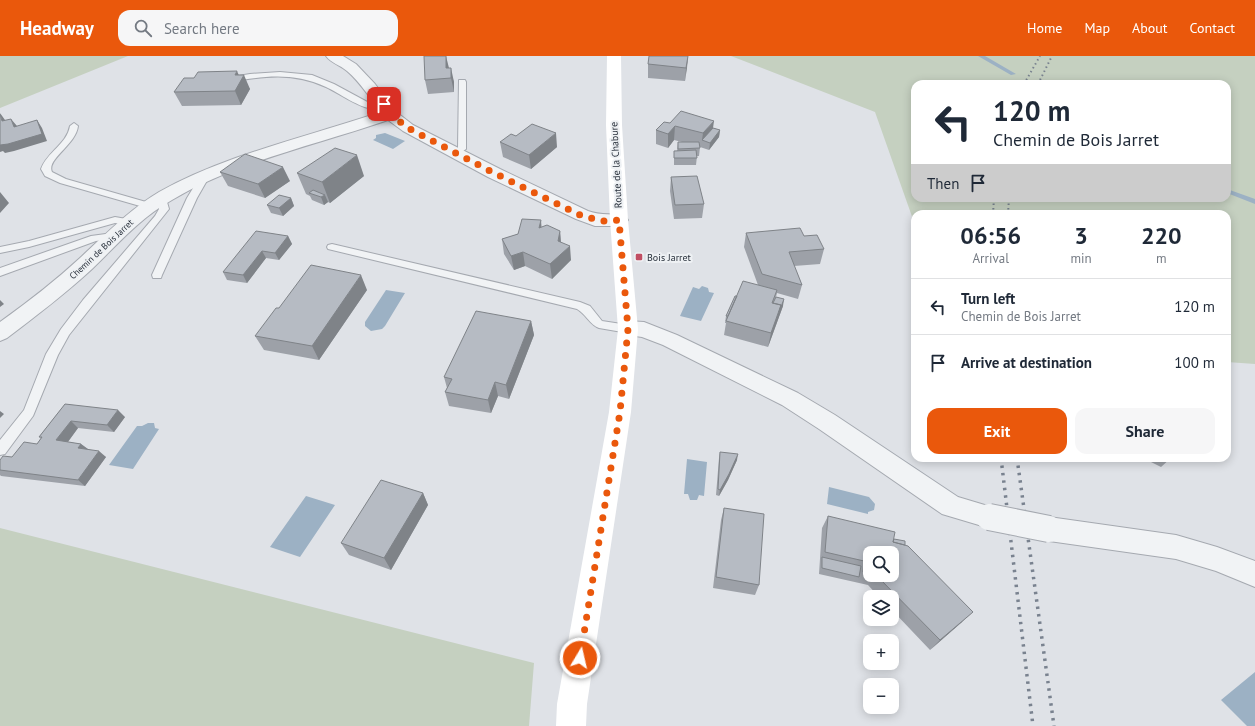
<!DOCTYPE html>
<html lang="en">
<head>
<meta charset="utf-8">
<style>
  body { margin:0; font-family:"PT Sans",sans-serif; background:#f6f6f7; color:#1f2937; height:100vh; display:flex; flex-direction:column; font-size:15px; white-space:nowrap }
  * { box-sizing:border-box; margin:0 }
  p { font-size:13px; color:#747a83 }
  .icon { flex:none; width:22px; height:22px; fill:none; stroke:currentColor; stroke-width:2; stroke-linecap:round; stroke-linejoin:round }
  .map { position:relative; flex:1; overflow:hidden }
  .side { position:absolute; left:911px; top:154px; width:320px; height:252px; display:flex; flex-direction:column; background:#fff; border-radius:12px; box-shadow:0 2px 10px #0003 }
  .side>* { flex:none }
  .banner { position:absolute; left:911px; top:24px; width:320px; height:122px; border-radius:12px; box-shadow:0 2px 10px #0003; background:#fff; color:#1f2937; overflow:hidden }
  .tools { position:absolute; left:863px; top:490px; display:grid; gap:8px }
  .tools a { display:grid; place-items:center; width:36px; height:36px; border-radius:8px; background:#fff; box-shadow:0 2px 10px #0003; font-size:20px }
  .pin { position:absolute; display:grid; place-items:center; width:34px; height:34px; color:#fff; margin:-17px; border-radius:8px; box-shadow:0 2px 6px #0006 }
  .me { position:absolute; width:44px; margin:-22px; rotate:9deg; stroke-linejoin:round; filter:drop-shadow(0 0 3px #0008) }
  .turn { display:flex; align-items:center; gap:14px; height:84px; padding:0 16px; font-size:18px }
  .turn .icon { width:52px; height:52px; stroke-width:2.5 }
  .turn b { display:block; font-size:28px; line-height:34px }
  .then { display:flex; align-items:center; height:38px; padding:0 16px; background:#0003; gap:8px; font-size:15px }
  .eta { display:flex; justify-content:space-evenly; align-items:center; height:68px; text-align:center }
  .eta b { font-size:24px; font-weight:800; line-height:28px }
  .action { display:flex; gap:8px; margin-top:auto; padding:8px 16px }
  .action a { flex:1; height:46px; border-radius:12px; background:#ea580c; color:#fff; font-size:16px; font-weight:800; line-height:46px; text-align:center }
  .action a+a { background:#f6f6f7; color:#1f2937 }
  ul { padding:0; list-style:none }
  li { display:flex; align-items:center; gap:12px; height:56px; padding:0 16px; border-top:1px solid #e0e1e3 }
  li div { flex:1 }
  li b { display:block; font-size:15px }
  li em { font-style:normal }
  header { display:flex; align-items:center; gap:24px; box-sizing:border-box; height:56px; padding:0 20px; background:#ea580c; color:#fff }
  header strong { font-size:19px }
  nav { display:flex; gap:22px; margin-inline-start:auto; font-size:14px }
  .search { width:280px; height:36px; background:#f6f6f7; display:flex; align-items:center; gap:10px; box-sizing:border-box; padding:0 14px; border-radius:12px; color:#747a83; font-size:15px }
  .map>svg:first-child { display:block }
  .green { fill:#c5d0c0; fill-rule:evenodd }
  .water { fill:#9cb1c4 }
  .lines { fill:none; stroke-linecap:round; stroke-linejoin:round }
  .stream { fill:#9cb1c4; fill-rule:evenodd }
  .service-casing { stroke:#a5a9b0; stroke-width:2 }
  .minor-casing { stroke:#a5a9b0; stroke-width:2 }
  .service { fill:#f1f3f5; fill-rule:evenodd }
  .minor { fill:#f1f3f5; fill-rule:evenodd }
  .secondary { fill:#fff; fill-rule:evenodd }
  .rail-far1 { stroke:#79828f; stroke-width:2; stroke-dasharray:1.5 3; stroke-linecap:butt }
  .rail { stroke:#79828f; stroke-width:3.5; stroke-dasharray:2.5 5; stroke-linecap:butt }
  .minor-bridge-casing { stroke:#a5a9b0; stroke-width:28; stroke-linecap:butt }
  .minor-bridge { stroke:#f1f3f5; stroke-width:26 }
  .wall { fill:#9da1a8; fill-rule:evenodd }
  .shaded-wall { fill:#7f8388 }
  .building { fill:#b6bbc3; stroke:#7f8388 }
  .route { stroke:#ea580c; stroke-width:7; stroke-dasharray:0 12.6 }
  .poi-dot { fill:#c14e63; stroke:#eef1f4; stroke-width:1.5 }
  .labels { text-anchor:middle; dominant-baseline:central; stroke-width:4; stroke-linejoin:round; paint-order:stroke }
  .far-street-label { font-size:9px; fill:#29313c; stroke:#eef1f4 }
  .street-label { font-size:10px; fill:#29313c; stroke:#eef1f4 }
  .poi-label { font-size:10px; fill:#29313c; stroke:#eef1f4; text-anchor:start }
</style>
</head>
<body>
<header>
<strong>Headway</strong>
<div class="search"><svg class="icon" aria-label="search" viewBox="0 0 24 24"><circle cx="10" cy="10" r="6"/><path d="M15 15l6 6"/></svg>Search here</div>
<nav><a>Home</a><a>Map</a><a>About</a><a>Contact</a></nav>
</header>
<div class="map">
<svg width="1255" height="670" viewBox="0 0 1255 670">
  <rect width="100%" height="100%" fill="#dfe2e7"/>
  <path class="green" d="M0 0H128L0 52Z
    M731 0H1255V308L1227 306V158H915V169L875 56ZM915 28H1227V142H915Z
    M0 472 534 607 529 670H0Z"/>
  <path class="water" d="M385 77 405 85 393 93 373 84 376 82V79Z
    M702 230 708 232 709 236 714 237 701 265 680 260 693 231 699 233Z
    M386 234 405 237 385 270 382 273 371 275 365 270V266Z
    M148 367H154L155 372 159 373 133 413 109 409 137 370H142Z
    M687 403 707 406 704 440 699 439 697 444H690L688 438H684Z
    M829 431 869 441 875 448 874 454 868 456V458L827 448Z
    M306 440 335 449 300 501 270 491Z
    M1255 616V670H1247L1221 644Z"/>
  <g class="lines">
    <path class="stream" d="M978 0H985L1016 18 1011 19Z
      M1227 133 1255 143V148L1227 137Z"/>
    <defs>
      <path id="service" d="M280 16 312 19 334 28 371 48 384 47 388 49C372 63 342 38 326 31 293 16 264 20 229 26L225 24 226 22 250 18Z
        M459 24H465L466 26V93L456 100 452 97 458 92Z
        M74 67 78 70C76 89 46 103 52 116L66 123 153 148 155 150 153 152H147L60 127 45 120 41 113C47 96 67 88 70 70Z
        M204 118 209 121 197 142 162 219 161 222H153L152 219 187 142 201 119Z
        M159 142 167 146 169 153 69 279 58 299 33 360 5 398 0 399V384L24 354 46 298 61 273 83 244 155 160 159 153V149L154 145Z
        M115 161 132 164 134 166 129 169 115 167 29 191 0 197V191L29 185Z
        M113 177 118 180 117 182 96 185 0 220V212L91 180Z
        M332 188 580 246 590 250 602 265 628 269 632 270 634 273 632 276 628 277 599 272C590 269 586 258 577 253L328 193 327 191 328 189Z"/>
      <path id="minor" d="M326 0H343L356 8 375 28 395 55 413 69 500 113 588 155C601 160 613 157 625 160L628 164 625 168 619 170H595L576 163 488 121 403 75 388 64C316 89 238 105 172 144 140 162 118 188 92 213 65 238 36 260 7 282L0 285V266C28 246 55 225 80 202 106 178 129 154 159 136 227 98 307 81 381 56 370 42 360 26 347 15 340 9 331 7 326 0Z
        M628 265 644 266 677 279 798 337 835 359 958 441 998 453 1002 461 998 469 989 472 942 458 819 373 782 349 663 289 642 281 621 278 618 273 621 268Z
        M1049 461 1176 479 1217 491 1255 505V531L1216 515 1176 503 1049 485 1040 481 1036 473 1040 465Z"/>
    </defs>
    <use href="#service" class="service-casing"/>
    <use href="#minor" class="minor-casing"/>
    <use href="#service" class="service"/>
    <use href="#minor" class="minor"/>
    <path class="secondary" d="M607 0H621L622 69 628 164 638 273 631 356 587 648 586 670H556L557 648 609 356 618 273 610 164 606 69Z"/>
    <path class="rail-far1" d="M1024 28 1040 0
      M1038 28 1052 0
      M993 158 994 142
      M1008 158 1009 142"/>
    <path class="rail" d="M1001 402 1033 670
      M1017 402 1054 670"/>
    <defs>
      <path id="minor-bridge" d="M989 461 1049 473"/>
    </defs>
    <use href="#minor-bridge" class="minor-bridge-casing"/>
    <use href="#minor-bridge" class="minor-bridge"/>
  </g>
  <path class="wall" d="M688 0 685 25 648 22V8Z
    M449 12 454 26V36L428 38 425 24Z
    M239 19 250 33 241 49 182 50 174 36 194 22Z
    M670 67 713 72 720 74 719 81 709 94 700 91 699 100H697L696 109H674V95H677L678 86H682L674 84 668 92 656 88V74Z
    M516 80 557 91 531 113 503 101 500 86Z
    M220 116 290 125 265 142 228 130Z
    M297 117 364 120 330 147 328 146 324 149 312 144 310 140 306 138Z
    M671 121 704 148 702 162 674 163 670 135Z
    M291 142 294 150 283 160 271 157 267 149Z
    M541 164V171L560 175 561 186 571 204 552 223 525 210 514 214 504 198 502 183 518 178Z
    M746 177 804 180 824 193 820 208 794 210 802 229 798 243 777 237 776 241 783 250 768 291 724 279 726 267H725L726 260 737 240 758 229 744 191Z
    M288 180 292 188 279 204 266 202 247 227 227 224 223 216Z
    M367 234 319 304 264 294 255 280 279 252Z
    M531 265 534 279 509 343 498 340 491 357 449 350 445 336 447 332 444 321Z
    M65 348 125 361 114 376 78 372 68 386 81 388 88 393 106 401 85 430 1 420 0 419V404L12 401 37 388 41 382 39 381Z
    M720 396 737 404 728 424 719 440 716 439 719 402Z
    M1143 402H1171L1161 411Z
    M1178 402H1189L1185 405Z
    M423 437 428 449 391 514 349 499 341 487Z
    M724 452 759 529 755 539 713 532 721 464Z
    M828 460 894 483 905 489 962 566 930 594 892 554V541H879L868 529 819 518 822 472ZM870 497 892 519H870Z"/>
  <path class="shaded-wall" d="M446 0 449 12V22L446 12Z
    M688 0 687 12 685 25 686 12Z
    M451 12 454 26V36L451 22Z
    M237 15 241 24 244 19 250 33 241 49 235 35V19Z
    M0 57 5 64 8 72 2 65Z
    M11 63 17 70 20 79 14 71Z
    M37 64 42 72 47 85 14 95 5 97 3 95 0 96V89Z
    M714 65 712 79 702 84 703 77Z
    M675 70 674 84 668 92V78Z
    M720 74 719 81 709 94 710 87Z
    M556 77 557 91 531 113 529 99Z
    M357 99 364 120 330 147 322 126Z
    M283 111 290 125 265 142 258 128Z
    M0 136 9 147 0 157Z
    M325 139 328 146 324 149 321 141Z
    M291 142 294 150 283 160 279 152Z
    M541 164 542 178 539 172Z
    M560 175 561 189 558 185Z
    M288 180 292 188 279 204 275 197Z
    M570 190 571 204 552 223 550 208Z
    M262 195 266 202 247 227 243 219Z
    M523 196 525 210 514 214 511 200Z
    M361 219 367 234 319 304 312 290Z
    M784 243 783 250 768 291 771 277 781 249Z
    M0 244 4 248 0 251Z
    M531 265 534 279 509 343 506 329Z
    M495 326 498 340 491 357 488 344Z
    M118 354 125 361 114 376 107 369Z
    M0 355 4 358 0 362Z
    M71 365 78 372 64 391 56 384Z
    M81 388 89 394 78 392Z
    M99 395 106 401 85 430 78 424Z
    M738 398 737 404 728 424 719 440 720 434Z
    M423 437 428 449 391 514 384 502Z
    M973 556 962 566 930 594 940 584Z"/>
  <path class="building" d="M424 0H446V12H451V22L425 24Z
    M649 0H688L686 12 648 8Z
    M237 15 235 19H244L235 35 174 36 184 22H194L198 16Z
    M681 55 714 65 703 77 675 70 668 78 656 74 664 66 670 67Z
    M0 58 2 65 11 63 14 71 37 64 42 78 8 88 0 89Z
    M532 68 556 77 529 99 500 86 511 78 516 80Z
    M713 72 720 74 710 87 702 84Z
    M678 86H699L700 92 678 93Z
    M335 92 357 99 322 126 297 117Z
    M696 94 697 102H674V95Z
    M245 98 283 111 258 128 220 116Z
    M697 120 704 148 675 149 671 121Z
    M313 134 325 139 321 141 309 137Z
    M279 139 291 142 279 152 267 149Z
    M522 163 541 164 539 172 547 169 560 175 558 185 570 190 550 208 523 196 511 200 502 183 518 178Z
    M800 172 804 180 817 179 824 193 789 196 802 229 762 218 746 177Z
    M256 175 288 180 275 197 262 195 243 219 223 216Z
    M311 209 361 219 312 290 255 280 276 252H279Z
    M743 225 777 234 772 247 781 249 771 277 726 265Z
    M735 240H737L728 260H726Z
    M776 241 784 243 779 256 781 249 773 247Z
    M476 255 531 265 506 329 495 326 488 344 445 336 452 323 444 321Z
    M65 348 118 354 107 369 71 365 56 384 81 388 78 392 99 395 78 424 0 414V404L3 400 12 401 24 386 37 388 42 381H39Z
    M720 396 738 398 729 418 720 434 718 433Z
    M381 424 423 437 384 502 341 487Z
    M724 452 764 458 759 529 716 521Z
    M828 460 895 476 893 486 908 490 973 556 940 584 876 519H892V497H870V517L863 516 864 505 825 496Z
    M894 483 905 485V489L893 486Z
    M822 501 861 510 859 521 822 512Z"/>
  <g class="lines">
    <path class="route" d="M384 48 390 58 408 72 494 117 582 160 603 165 619 164 628 273 620 356 580 602"/>
  </g>
  <rect class="poi-dot" x="635" y="197" width="8" height="8" rx="2"/>
  <g class="labels">
    <g class="far-street-label">
      <text transform="translate(101 193) rotate(-43)">Chemin de Bois Jarret</text>
    </g>
    <g class="street-label">
      <text transform="translate(616 109) rotate(-93)">Route de la Chabure</text>
    </g>
    <g class="poi-label">
      <text x="647" y="201">Bois Jarret</text>
    </g>
  </g>
</svg>
<div class="tools">
<a><svg class="icon" aria-label="search" viewBox="0 0 24 24"><circle cx="10" cy="10" r="6"/><path d="M15 15l6 6"/></svg></a>
<a><svg class="icon" aria-label="layers" viewBox="0 0 24 24"><path d="M12 4l9 5-9 5-9-5zM3 14l9 5 9-5"/></svg></a>
<a>+</a>
<a>−</a>
</div>
<div class="pin" style="left:384px;top:48px;background:#d93025"><svg class="icon" aria-label="arrive" viewBox="0 0 24 24"><path d="M6 21V4h12l-3 4 3 4H6"/></svg></div>
<svg class="me" style="left:580px;top:602px" viewBox="-20 -20 40 40"><circle r="17" fill="#ea580c" stroke="#fff" stroke-width="3"/><path d="M0-11L8 9 0 5-8 9z" fill="#fff"/></svg>
<div class="banner">
<div class="turn"><svg class="icon" aria-label="left" viewBox="0 0 24 24"><path d="M17 20v-9H6M10 6l-5 5 5 5"/></svg><div><b>120 m</b>Chemin de Bois Jarret</div></div>
<div class="then">Then<svg class="icon" aria-label="arrive" viewBox="0 0 24 24"><path d="M6 21V4h12l-3 4 3 4H6"/></svg></div>
</div>
<section class="side">
<div class="eta">
<div><b>06:56</b><p>Arrival</p></div>
<div><b>3</b><p>min</p></div>
<div><b>220</b><p>m</p></div>
</div>
<ul>
<li><svg class="icon" aria-label="left" viewBox="0 0 24 24"><path d="M17 20v-9H6M10 6l-5 5 5 5"/></svg><div><b>Turn left</b><p>Chemin de Bois Jarret</p></div><em>120 m</em></li>
<li><svg class="icon" aria-label="arrive" viewBox="0 0 24 24"><path d="M6 21V4h12l-3 4 3 4H6"/></svg><div><b>Arrive at destination</b></div><em>100 m</em></li>
</ul>
<div class="action"><a>Exit</a><a>Share</a></div>
</section>
</div>
</body>
</html>
